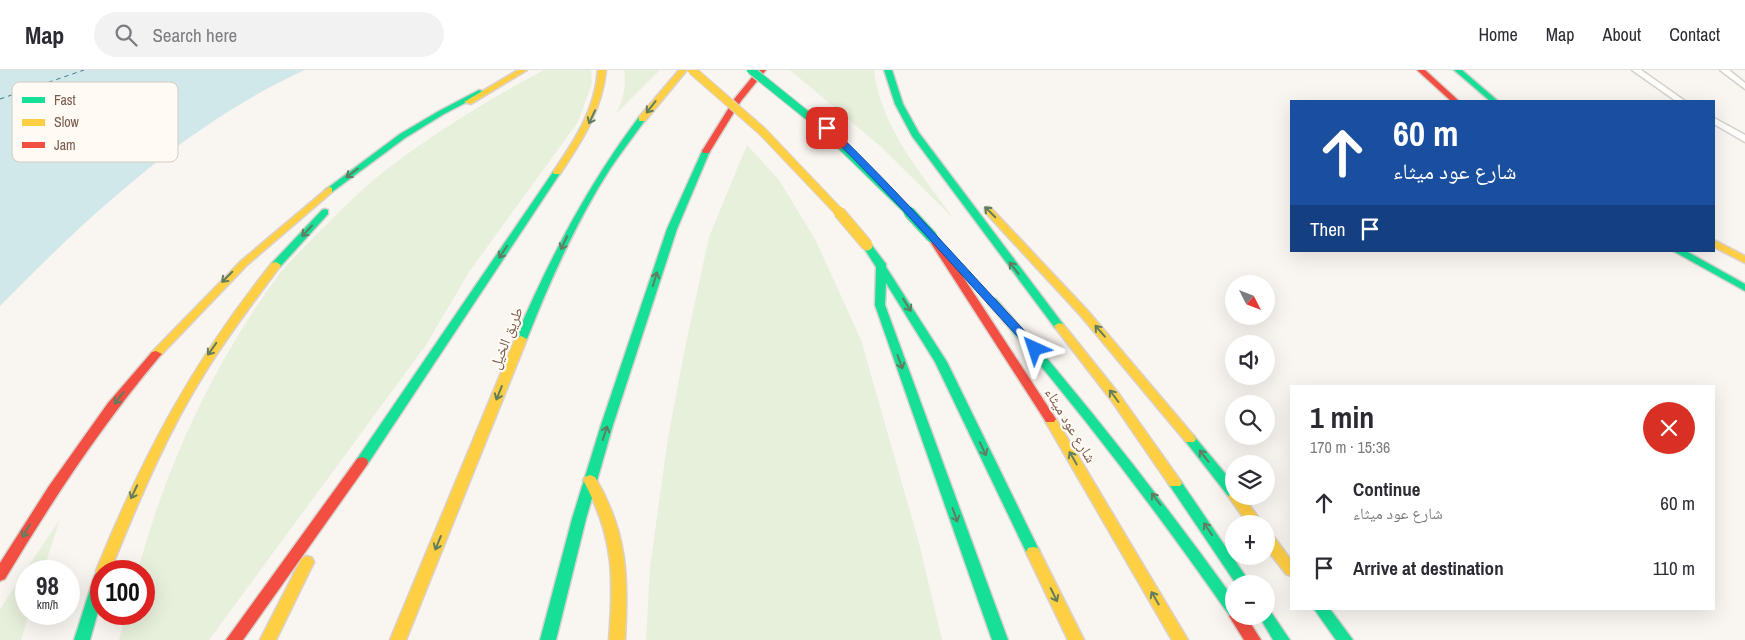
<!DOCTYPE html>
<html lang="en">
<head>
<meta charset="utf-8">
<style>
  body { margin:0; font-family:"Archivo Narrow","Noto Naskh Arabic",sans-serif; background:#f2f2f3; color:#2b2b33; height:100vh; display:flex; flex-direction:column; font-size:19px; white-space:nowrap }
  * { box-sizing:border-box; margin:0 }
  p { font-size:16px; color:#7c7c81 }
  .icon { flex:none; width:28px; height:28px; fill:none; stroke:currentColor; stroke-width:2; stroke-linecap:round; stroke-linejoin:round }
  .map { position:relative; flex:1; overflow:hidden }
  .side { position:absolute; left:1290px; top:315px; width:425px; height:225px; display:flex; flex-direction:column; background:#fff; border-radius:0px; box-shadow:0 5px 20px #0002 }
  .side>* { flex:none }
  .hud { position:absolute; left:1290px; top:30px; width:425px; height:152px; border-radius:0px; box-shadow:0 5px 20px #0002; background:#1a4fa0; color:#fff; overflow:hidden }
  .needle { width:32px; rotate:132deg }
  .fabs { position:absolute; left:1225px; top:205px; display:grid; gap:10px }
  .fabs a { display:grid; place-items:center; width:50px; height:50px; border-radius:50%; background:#fff; box-shadow:0 5px 20px #0002; font-size:25px }
  .speed { position:absolute; left:15px; top:490px; display:flex; gap:10px; font-size:25px; font-weight:700; text-align:center }
  .speed>* { display:grid; place-content:center; width:65px; height:65px; border-radius:50%; background:#fff; box-shadow:0 5px 20px #0002; line-height:1 }
  .speed small { font-size:12px; font-weight:400 }
  .speed .limit { border:8px solid #d22; background:#fff; color:#111 }
  .pin { position:absolute; display:grid; place-items:center; width:42px; height:42px; color:#fff; margin:-21px; border-radius:10px; box-shadow:0 2px 8px #0006 }
  .me { position:absolute; width:55px; margin:-28px; rotate:318deg; stroke-linejoin:round; filter:drop-shadow(0 0 4px #0008) }
  .turn { display:flex; align-items:center; gap:18px; height:105px; padding:0 20px; font-size:22px }
  .turn .icon { width:65px; height:65px; stroke-width:2.5 }
  .turn b { display:block; font-size:35px; line-height:42px }
  .then { display:flex; align-items:center; height:48px; padding:0 20px; background:#0003; gap:10px; font-size:19px }
  .round { display:grid; place-items:center; flex:none; width:52px; height:52px; border-radius:26px; background:#f2f2f3 }
  .summary { display:flex; align-items:center; justify-content:space-between; height:85px; padding:0 20px }
  h1 { font-size:30px; font-weight:800; line-height:38px }
  ul { padding:0; list-style:none }
  li { display:flex; align-items:center; gap:15px; height:65px; padding:0 20px }
  li div { flex:1 }
  li b { display:block; font-size:19px }
  li em { font-style:normal }
  header { display:flex; align-items:center; gap:30px; box-sizing:border-box; height:70px; padding:0 25px; background:#fff; border-bottom:1px solid #e1e1e2 }
  header strong { font-size:24px }
  nav { display:flex; gap:28px; margin-inline-start:auto; font-size:18px }
  .search { width:350px; height:45px; background:#f2f2f3; display:flex; align-items:center; gap:12px; box-sizing:border-box; padding:0 18px; border-radius:28px; color:#7c7c81; font-size:19px }
  .map>svg:first-child { display:block }
  .green { fill:#e7f0db }
  .water { fill:#d0e8ea }
  .lines { fill:none; stroke-linecap:round; stroke-linejoin:round }
  .ferry { stroke:#437c86; stroke-width:1; stroke-dasharray:4.5 4; stroke-linecap:butt }
  .lane-casing { stroke:#d7d1cb; stroke-width:3 }
  .fast-casing { stroke:#dad1cc; stroke-width:3 }
  .slow-casing { stroke:#dad1cc; stroke-width:3 }
  .jam-casing { stroke:#dad1cc; stroke-width:3 }
  .lane { fill:#fefefd; fill-rule:evenodd }
  .fast { fill:#16e098; fill-rule:evenodd }
  .slow { fill:#ffcf43; fill-rule:evenodd }
  .jam { fill:#f24e42; fill-rule:evenodd }
  .fast-bridge-far1-casing { stroke:#dad1cc; stroke-width:10; stroke-linecap:butt }
  .fast-bridge-casing { stroke:#dad1cc; stroke-width:13; stroke-linecap:butt }
  .slow-bridge-far1-casing { stroke:#dad1cc; stroke-width:10; stroke-linecap:butt }
  .slow-bridge-casing { stroke:#dad1cc; stroke-width:13; stroke-linecap:butt }
  .fast-bridge-far1 { stroke:#16e098; stroke-width:8 }
  .fast-bridge { stroke:#16e098; stroke-width:11 }
  .slow-bridge-far1 { stroke:#ffcf43; stroke-width:8 }
  .slow-bridge { stroke:#ffcf43; stroke-width:11 }
  .oneway { stroke:#617d60 }
  .route { fill:#1a73e8; stroke:#114b97 }
  .labels { text-anchor:middle; dominant-baseline:central; stroke-width:4.5; stroke-linejoin:round; paint-order:stroke }
  .street-label { font-size:15px; fill:#7a5c4d; stroke:#fffaf3 }
  .key { fill:#fffaf3; stroke:#d7cbc1; stroke-width:1 }
  .key-label { font-size:14px; fill:#7a5c4d }
</style>
</head>
<body>
<header>
<strong>Map</strong>
<div class="search"><svg class="icon" aria-label="search" viewBox="0 0 24 24"><circle cx="10" cy="10" r="6"/><path d="M15 15l6 6"/></svg>Search here</div>
<nav><a>Home</a><a>Map</a><a>About</a><a>Contact</a></nav>
</header>
<div class="map">
<svg width="1745" height="570" viewBox="0 0 1745 570">
  <rect width="100%" height="100%" fill="#f9f5f0"/>
  <path class="green" d="M544 0H591L592 13 578 52 469 202 426 275 209 570H119L126 544H144V501H138C166 395 214 292 280 203 290 190 304 178 316 165 336 146 355 125 376 108 428 66 486 31 544 0Z
    M624 0H660L616 44C623 30 627 16 624 0Z
    M790 0H874C880 56 922 105 954 149L879 75Z
    M747 75 779 110 816 171 861 270 919 473 942 570H646L650 497 668 368 685 278 709 167Z
    M60 449 43 501H26V544H29L21 570H0V539Z"/>
  <path class="water" d="M0 0H305C188 53 89 145 0 236Z"/>
  <g class="lines">
    <path class="ferry" d="M0 29 84 0"/>
    <defs>
      <path id="lane" d="M1632 0H1641L1685 31H1676Z
        M1720 0H1729L1745 13V19Z
        M1714 48 1745 65V72L1714 54Z"/>
      <path id="fast" d="M884 0H892L903 34 919 63 1063 254 1064 256 1063 258H1055L912 66 895 34Z
        M1454 0H1462L1498 31H1490Z
        M479 20 486 22 444 44 405 68 332 122H326L325 120 400 64 439 41Z
        M639 47 646 49C634 66 621 82 610 99 576 152 550 211 527 269L521 272 517 271 515 269C549 190 587 116 639 47Z
        M703 79 710 81 677 159 613 355 586 449 556 570H540L572 449 601 355 667 159Z
        M557 99 561 102 367 395H357L356 392 357 389 553 102Z
        M325 139 328 140V144L280 197H272L271 195 272 193 322 140Z
        M867 172 870 173 886 194V197L947 292 1040 482 1038 486 1033 487 1028 486 935 292 886 213 885 235 1008 570H992L875 235 876 197 862 175Z
        M1673 181H1686L1745 214V221Z
        M992 228 996 229C1080 325 1159 425 1234 529V546H1237L1229 545C1154 437 1074 333 988 233L987 231 988 229Z
        M1190 365 1194 366 1234 414V426L1239 427 1234 429 1229 427 1186 372 1184 369 1186 366Z
        M1175 408 1180 410 1251 514H1236L1170 416 1168 413 1170 410Z
        M101 501V531L90 570H74L94 507 96 503Z
        M1314 539H1330L1353 570H1336Z
        M1266 540 1271 542 1290 570H1273L1259 546H1266Z"/>
      <path id="slow" d="M518 0H527L471 34 464 32Z
        M598 0H606C602 40 582 71 560 104H554L553 102C575 70 595 40 598 0Z
        M679 0H687L645 51H639V47Z
        M329 117 332 118V122L247 195 160 286H152L150 284 152 282 241 191Z
        M988 137 991 138 1088 241 1194 366 1196 369 1194 372H1186L1080 245 985 142V138Z
        M1714 170 1745 186V193L1714 177Z
        M276 192 281 195C255 230 229 264 206 301 166 364 138 433 110 501H101V506L98 505 96 501C143 385 194 290 272 193Z
        M1059 253 1063 254 1119 324 1180 410 1182 413 1180 416H1170L1111 330 1054 256Z
        M521 266 527 269 406 570H390L515 269Z
        M1050 345 1056 349 1188 570H1172L1044 349Z
        M590 405 595 407C628 464 628 505 625 570H609C614 507 614 467 583 410L585 407Z
        M1234 422V426H1243L1263 454H1248L1228 426Z
        M1266 462 1271 463 1291 490V506L1286 504 1266 478Z
        M1033 477 1038 478 1084 570H1068L1026 482 1028 478Z
        M307 486 312 488 314 492 276 570H260L302 488Z"/>
      <path id="jam" d="M758 0H766L741 31 709 83H703L702 81 735 28Z
        M1417 0H1425L1459 31H1451Z
        M932 164 937 167 1054 346 1056 349 1054 352H1046L927 167Z
        M156 281 162 284 160 286C101 356 52 431 5 509L0 511V493L49 416 108 333 152 282Z
        M362 387 367 389 368 392 367 395 243 570H226L357 389Z
        M1234 541V546H1246L1261 570H1244L1229 546Z"/>
    </defs>
    <use href="#lane" class="lane-casing"/>
    <use href="#fast" class="fast-casing"/>
    <use href="#slow" class="slow-casing"/>
    <use href="#jam" class="jam-casing"/>
    <use href="#lane" class="lane"/>
    <use href="#fast" class="fast"/>
    <use href="#slow" class="slow"/>
    <use href="#jam" class="jam"/>
    <defs>
      <path id="fast-bridge-far1" d="M751 0 823 58 910 143"/>
      <path id="fast-bridge" d="M909 142 932 167"/>
      <path id="slow-bridge-far1" d="M692 0 762 61 840 143"/>
      <path id="slow-bridge" d="M839 142 867 175"/>
    </defs>
    <use href="#fast-bridge-far1" class="fast-bridge-far1-casing"/>
    <use href="#fast-bridge" class="fast-bridge-casing"/>
    <use href="#slow-bridge-far1" class="slow-bridge-far1-casing"/>
    <use href="#slow-bridge" class="slow-bridge-casing"/>
    <use href="#fast-bridge-far1" class="fast-bridge-far1"/>
    <use href="#fast-bridge" class="fast-bridge"/>
    <use href="#slow-bridge-far1" class="slow-bridge-far1"/>
    <use href="#slow-bridge" class="slow-bridge"/>
  </g>
  <defs><path id="oneway-shaft" d="M-6 0H5M1.5-3L5.5 0L1.5 3" fill="none" stroke-width="1.6" stroke-linecap="round" stroke-linejoin="round" transform="scale(1.25)"/></defs>
  <g class="oneway">
    <use href="#oneway-shaft" transform="translate(651 37) rotate(128)"/>
    <use href="#oneway-shaft" transform="translate(592 47) rotate(115)"/>
    <use href="#oneway-shaft" transform="translate(352 103) rotate(143)"/>
    <use href="#oneway-shaft" transform="translate(990 142) rotate(-135)"/>
    <use href="#oneway-shaft" transform="translate(307 161) rotate(133)"/>
    <use href="#oneway-shaft" transform="translate(564 173) rotate(115)"/>
    <use href="#oneway-shaft" transform="translate(503 182) rotate(124)"/>
    <use href="#oneway-shaft" transform="translate(1014 198) rotate(-128)"/>
    <use href="#oneway-shaft" transform="translate(227 207) rotate(135)"/>
    <use href="#oneway-shaft" transform="translate(655 209) rotate(-73)"/>
    <use href="#oneway-shaft" transform="translate(907 235) rotate(58)"/>
    <use href="#oneway-shaft" transform="translate(1100 261) rotate(-131)"/>
    <use href="#oneway-shaft" transform="translate(212 279) rotate(125)"/>
    <use href="#oneway-shaft" transform="translate(900 292) rotate(70)"/>
    <use href="#oneway-shaft" transform="translate(499 323) rotate(112)"/>
    <use href="#oneway-shaft" transform="translate(1114 326) rotate(-127)"/>
    <use href="#oneway-shaft" transform="translate(119 328) rotate(128)"/>
    <use href="#oneway-shaft" transform="translate(605 363) rotate(-72)"/>
    <use href="#oneway-shaft" transform="translate(983 379) rotate(64)"/>
    <use href="#oneway-shaft" transform="translate(1204 386) rotate(-128)"/>
    <use href="#oneway-shaft" transform="translate(1073 388) rotate(-120)"/>
    <use href="#oneway-shaft" transform="translate(134 422) rotate(115)"/>
    <use href="#oneway-shaft" transform="translate(1156 429) rotate(-127)"/>
    <use href="#oneway-shaft" transform="translate(955 445) rotate(71)"/>
    <use href="#oneway-shaft" transform="translate(1208 459) rotate(-124)"/>
    <use href="#oneway-shaft" transform="translate(26 461) rotate(120)"/>
    <use href="#oneway-shaft" transform="translate(438 473) rotate(112)"/>
    <use href="#oneway-shaft" transform="translate(1054 525) rotate(64)"/>
    <use href="#oneway-shaft" transform="translate(1155 528) rotate(-120)"/>
  </g>
  <path class="route" d="M824 56H830C903 125 969 203 1039 276V281H1031C962 207 897 129 824 60Z"/>
  <g class="labels">
    <g class="street-label">
      <text transform="translate(506 268) rotate(-68)">طريق الخيل</text>
      <text transform="translate(1071 355) rotate(59)">شارع عود ميثاء</text>
    </g>
  </g>
  <rect x="12" y="12" width="166" height="80" rx="8" class="key"/>
  <rect x="22" y="27" width="23" height="6" fill="#16e098"/>
  <rect x="22" y="49" width="23" height="7" fill="#ffcf43"/>
  <rect x="22" y="72" width="23" height="6" fill="#f24e42"/>
  <g class="key-label">
    <text x="54" y="35">Fast</text>
    <text x="54" y="57">Slow</text>
    <text x="54" y="80">Jam</text>
  </g>
</svg>
<div class="fabs">
<a><svg class="needle" viewBox="-14 -14 28 28"><path d="M0-13l5 13h-10z" fill="#e53935"/><path d="M0 13l5-13h-10z" fill="#7c7c81"/></svg></a>
<a><svg class="icon" aria-label="sound" viewBox="0 0 24 24"><path d="M4 9h4l5-4v14l-5-4H4zM17 9q2 3 0 6"/></svg></a>
<a><svg class="icon" aria-label="search" viewBox="0 0 24 24"><circle cx="10" cy="10" r="6"/><path d="M15 15l6 6"/></svg></a>
<a><svg class="icon" aria-label="layers" viewBox="0 0 24 24"><path d="M12 4l9 5-9 5-9-5zM3 14l9 5 9-5"/></svg></a>
<a>+</a>
<a>−</a>
</div>
<div class="speed"><div>98<small>km/h</small></div><div class="limit">100</div></div>
<div class="pin" style="left:827px;top:58px;background:#d93025"><svg class="icon" aria-label="arrive" viewBox="0 0 24 24"><path d="M6 21V4h12l-3 4 3 4H6"/></svg></div>
<svg class="me" style="left:1035px;top:279px" viewBox="-20 -20 40 40"><path d="M0-17L14 15 0 8-14 15z" fill="#1a73e8" stroke="#fff" stroke-width="4"/></svg>
<div class="hud">
<div class="turn"><svg class="icon" aria-label="ahead" viewBox="0 0 24 24"><path d="M12 20V5M6 11l6-6 6 6"/></svg><div><b>60 m</b>شارع عود ميثاء</div></div>
<div class="then">Then<svg class="icon" aria-label="arrive" viewBox="0 0 24 24"><path d="M6 21V4h12l-3 4 3 4H6"/></svg></div>
</div>
<section class="side">
<div class="summary"><div><h1>1 min</h1><p>170 m · 15:36</p></div><a class="round" style="background:#d93025;color:#fff"><svg class="icon" aria-label="close" viewBox="0 0 24 24"><path d="M6 6l12 12M18 6L6 18"/></svg></a></div>
<ul>
<li><svg class="icon" aria-label="ahead" viewBox="0 0 24 24"><path d="M12 20V5M6 11l6-6 6 6"/></svg><div><b>Continue</b><p>شارع عود ميثاء</p></div><em>60 m</em></li>
<li><svg class="icon" aria-label="arrive" viewBox="0 0 24 24"><path d="M6 21V4h12l-3 4 3 4H6"/></svg><div><b>Arrive at destination</b></div><em>110 m</em></li>
</ul>
</section>
</div>
</body>
</html>
